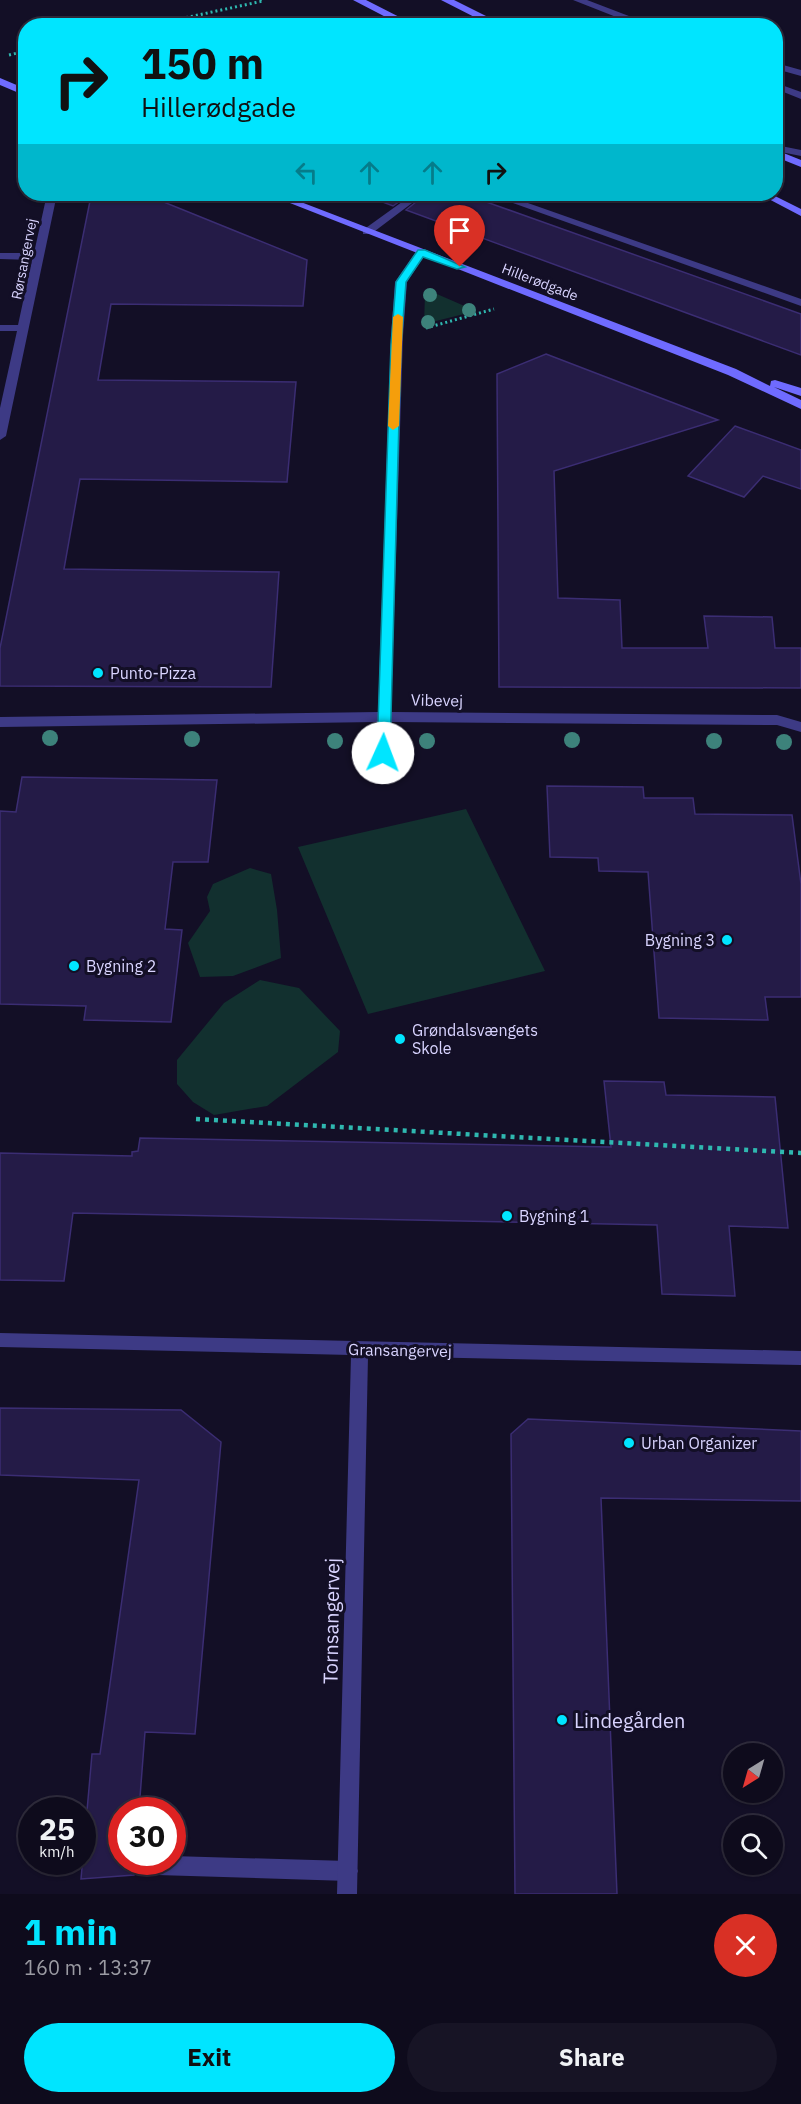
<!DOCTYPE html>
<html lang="en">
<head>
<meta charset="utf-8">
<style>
  body { margin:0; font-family:"IBM Plex Sans",sans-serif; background:#171425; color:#f1f3f6; height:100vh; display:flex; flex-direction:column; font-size:22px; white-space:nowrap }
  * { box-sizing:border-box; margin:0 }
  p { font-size:20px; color:#9b9ba3 }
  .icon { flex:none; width:33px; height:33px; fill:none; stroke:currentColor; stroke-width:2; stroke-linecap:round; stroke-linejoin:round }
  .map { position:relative; height:1894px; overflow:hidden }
  .sheet { display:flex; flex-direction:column; background:#0e0b1c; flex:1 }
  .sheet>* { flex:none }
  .banner { position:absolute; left:18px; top:18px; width:765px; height:183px; border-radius:24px; box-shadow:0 2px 4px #0004,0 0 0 2px #2e2b3b; background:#00e5ff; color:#111; overflow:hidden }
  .needle { width:39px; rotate:217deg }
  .tools { position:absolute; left:723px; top:1743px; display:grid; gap:12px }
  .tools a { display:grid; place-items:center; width:60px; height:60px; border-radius:50%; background:#0e0b1c; box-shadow:0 2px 4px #0004,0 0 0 2px #2e2b3b; font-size:30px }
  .speed { position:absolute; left:18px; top:1797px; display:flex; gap:12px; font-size:30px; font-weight:700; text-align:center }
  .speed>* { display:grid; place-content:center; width:78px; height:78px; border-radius:50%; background:#0e0b1c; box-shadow:0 2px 4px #0004,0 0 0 2px #2e2b3b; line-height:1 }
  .speed small { font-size:15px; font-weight:400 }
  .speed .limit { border:9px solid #d22; background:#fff; color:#111 }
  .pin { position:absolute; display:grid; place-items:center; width:51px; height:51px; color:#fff; margin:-62px -26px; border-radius:50% 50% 50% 0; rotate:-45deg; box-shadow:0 0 6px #0007 }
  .pin .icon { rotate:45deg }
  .me { position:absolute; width:66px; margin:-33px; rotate:2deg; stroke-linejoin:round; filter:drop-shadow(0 0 4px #0008) }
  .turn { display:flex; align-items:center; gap:21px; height:126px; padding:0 24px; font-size:27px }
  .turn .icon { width:78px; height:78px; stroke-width:2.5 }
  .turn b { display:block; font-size:42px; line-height:51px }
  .lanes { display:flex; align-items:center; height:57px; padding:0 24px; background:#0003; justify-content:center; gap:30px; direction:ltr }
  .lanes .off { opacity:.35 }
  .round { display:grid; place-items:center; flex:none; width:63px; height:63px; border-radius:32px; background:#171425 }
  .head { display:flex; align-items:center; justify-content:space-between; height:102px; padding:0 24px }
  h1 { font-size:36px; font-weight:700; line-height:45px; color:#00e5ff }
  .action { display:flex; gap:12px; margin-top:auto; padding:12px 24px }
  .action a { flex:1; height:69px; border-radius:36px; background:#00e5ff; color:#111; font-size:24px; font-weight:700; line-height:69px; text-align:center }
  .action a+a { background:#171425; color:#f1f3f6 }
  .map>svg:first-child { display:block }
  .green { fill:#12302f }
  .building { fill:#241b47; stroke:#3b2d73; stroke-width:1.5 }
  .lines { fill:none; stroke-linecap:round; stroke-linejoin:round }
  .path-far1 { stroke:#2fb8b0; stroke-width:3; stroke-dasharray:2 3; stroke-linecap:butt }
  .path { stroke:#2fb8b0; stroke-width:4.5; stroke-dasharray:4 5; stroke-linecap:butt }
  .lane { fill:#3d3a85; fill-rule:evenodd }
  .street { fill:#3d3a85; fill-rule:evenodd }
  .secondary { fill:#6f6bff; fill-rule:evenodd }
  .tree { fill:#3d827b }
  .route { fill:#00e5ff; stroke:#0095a6; stroke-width:1.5 }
  .slow { fill:#f59e0b }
  .poi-dot { fill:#00e5ff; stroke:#130f26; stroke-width:2 }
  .labels { text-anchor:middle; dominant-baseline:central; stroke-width:6; stroke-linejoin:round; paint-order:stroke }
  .far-street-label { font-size:14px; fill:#d9d4ff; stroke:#130f26 }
  .poi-label { font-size:16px; fill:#d9d4ff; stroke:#130f26; text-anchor:start }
  .street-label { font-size:16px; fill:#d9d4ff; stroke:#130f26 }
  .near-street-label { font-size:20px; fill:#d9d4ff; stroke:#130f26 }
  .near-poi-label { font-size:20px; fill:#d9d4ff; stroke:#130f26; text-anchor:start }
</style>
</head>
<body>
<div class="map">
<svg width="801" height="1894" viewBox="0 0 801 1894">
  <rect width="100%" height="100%" fill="#130f26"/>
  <path class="green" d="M430 291 476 311 424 324 425 294Z
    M466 809 545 971 368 1014 298 847Z
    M250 868 271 874 277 910 281 958 233 976 200 977 188 943 210 911 207 897 213 884Z
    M260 980 299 988 340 1031 338 1052 267 1106 214 1115 193 1102 177 1084V1060L224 1003Z"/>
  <path class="building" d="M129 194H144L307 260 303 306 111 304 98 380 296 382 287 482 80 479 64 569 279 572 271 687 0 686V648L90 201Z
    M372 194H410L393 206 372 198Z
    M426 194H464L801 314V355L406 210Z
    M546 354 718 420 554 471 558 598 620 600 622 648H708L704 616 772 617 775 648H801V688L499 687 497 374Z
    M735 426 801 450V489L763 476 744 497 688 476Z
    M22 777 217 780 208 862H173L165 929 182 930 171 1022 84 1020 86 1006 0 1004V811L16 812Z
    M547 786 643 787 644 798H693L695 814 792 815 801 884V997H765L768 1020 659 1018 648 872 599 871 598 858 550 857Z
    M604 1081 664 1082 666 1095 775 1097 788 1228 729 1226 735 1296 662 1294 657 1225 73 1213 64 1281 0 1280V1153L132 1156V1152L138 1151 140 1138 611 1147Z
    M0 1408 181 1410 221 1442 195 1734 145 1732 139 1810H122V1862H135L134 1875 81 1879 92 1754H100L139 1480 0 1475Z
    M528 1419 801 1431V1501L601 1498 617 1894H515L511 1434Z"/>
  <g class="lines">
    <path class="path-far1" d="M147 26 263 1 260 0
      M9 55 26 51
      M426 328 494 309"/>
    <path class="path" d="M196 1119 801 1153"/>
    <path class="lane" d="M573 0H587L655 26H639Z
      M776 63 801 70V76L776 69Z
      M776 83 801 92V99L776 89Z
      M776 145 801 150V156L776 151Z
      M413 194H424L371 234H363V230Z
      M488 194H502L801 299V306Z
      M172 1856 348 1861 355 1864 358 1871 355 1878 348 1881 157 1875 150 1872 147 1865 148 1862H172Z"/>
    <path class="street" d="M47 194H57L6 436 0 440V408L17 331H0V325H18L32 260 0 259V253H34Z
      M421 249 427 252 407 282 403 336 391 712 777 715 801 722V732L777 725 391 722 390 753 383 758 376 753 377 722 0 727V717L378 712 391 336 395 282 417 250Z
      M0 1333 801 1351V1365L368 1356 357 1894H337L351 1355 0 1347Z"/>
    <path class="secondary" d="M353 0H366L417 26H403Z
      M441 0H454L506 26H492Z
      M0 78 26 89V96L0 85Z
      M776 150 801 160V167L776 157Z
      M267 194H280L736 369 770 386 771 381 775 380 801 388V396L774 387 801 400V409L728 375Z
      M759 194H771L801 209V216Z"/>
  </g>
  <g class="tree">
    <circle cx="430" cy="295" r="7"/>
    <circle cx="469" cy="310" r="7"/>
    <circle cx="428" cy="322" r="7"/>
    <circle cx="50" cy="738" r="8"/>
    <circle cx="192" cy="739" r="8"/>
    <circle cx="572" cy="740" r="8"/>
    <circle cx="335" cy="741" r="8"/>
    <circle cx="427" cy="741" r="8"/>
    <circle cx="714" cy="741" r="8"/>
    <circle cx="784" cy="742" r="8"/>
  </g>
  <path class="route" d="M418 250H425L465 267 457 269 423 257 406 282 401 345 390 753 383 757 377 753 391 345 396 282Z"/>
  <path class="slow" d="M398 314 403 317 399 426 393 430 388 426 393 317Z"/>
  <g class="poi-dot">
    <circle cx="98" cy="673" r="6"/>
    <circle cx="727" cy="940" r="6"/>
    <circle cx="74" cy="966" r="6"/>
    <circle cx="400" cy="1039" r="6"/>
    <circle cx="507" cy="1216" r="6"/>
    <circle cx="629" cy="1443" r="6"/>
    <circle cx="562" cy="1720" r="6"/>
  </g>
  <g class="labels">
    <g class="far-street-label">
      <text transform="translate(24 259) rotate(-79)">Rørsangervej</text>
      <text transform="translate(540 282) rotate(21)">Hillerødgade</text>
    </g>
    <g class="poi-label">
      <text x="110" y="673">Punto-Pizza</text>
      <text x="715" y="940" text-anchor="end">Bygning 3</text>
      <text x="86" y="966">Bygning 2</text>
      <text x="412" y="1030">Grøndalsvængets<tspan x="412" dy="18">Skole</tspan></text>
      <text x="519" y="1216">Bygning 1</text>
      <text x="641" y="1443">Urban Organizer</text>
    </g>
    <g class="street-label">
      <text transform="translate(437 700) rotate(1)">Vibevej</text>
      <text transform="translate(400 1350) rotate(1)">Gransangervej</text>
    </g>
    <g class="near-street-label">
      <text transform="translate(331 1621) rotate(-89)">Tornsangervej</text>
    </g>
    <g class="near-poi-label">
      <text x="574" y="1720">Lindegården</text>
    </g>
  </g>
</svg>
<div class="tools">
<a><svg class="needle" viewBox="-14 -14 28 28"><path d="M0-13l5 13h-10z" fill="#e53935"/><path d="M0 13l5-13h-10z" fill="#9b9ba3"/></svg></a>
<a><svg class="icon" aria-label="search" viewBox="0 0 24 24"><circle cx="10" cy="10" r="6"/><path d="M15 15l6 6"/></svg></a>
</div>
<div class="speed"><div>25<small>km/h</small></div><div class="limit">30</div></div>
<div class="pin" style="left:460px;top:267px;background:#d93025"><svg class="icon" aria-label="arrive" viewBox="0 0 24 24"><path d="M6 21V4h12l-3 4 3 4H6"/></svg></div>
<svg class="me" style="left:383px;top:753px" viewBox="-20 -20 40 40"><circle r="19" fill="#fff"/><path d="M0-13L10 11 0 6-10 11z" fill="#00e5ff"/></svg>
<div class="banner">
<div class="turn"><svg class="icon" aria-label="right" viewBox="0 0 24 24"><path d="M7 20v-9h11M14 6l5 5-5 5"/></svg><div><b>150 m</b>Hillerødgade</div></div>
<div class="lanes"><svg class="icon off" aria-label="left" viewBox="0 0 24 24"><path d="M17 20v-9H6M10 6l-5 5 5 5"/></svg><svg class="icon off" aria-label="ahead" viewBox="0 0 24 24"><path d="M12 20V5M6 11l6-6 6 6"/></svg><svg class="icon off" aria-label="ahead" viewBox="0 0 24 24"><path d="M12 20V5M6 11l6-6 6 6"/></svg><svg class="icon" aria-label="right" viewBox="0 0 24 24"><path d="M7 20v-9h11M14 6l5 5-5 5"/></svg></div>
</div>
</div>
<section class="sheet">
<div class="head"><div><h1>1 min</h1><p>160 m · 13:37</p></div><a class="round" style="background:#d93025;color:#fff"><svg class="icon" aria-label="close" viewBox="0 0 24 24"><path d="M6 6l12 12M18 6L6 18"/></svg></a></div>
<div class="action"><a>Exit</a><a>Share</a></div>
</section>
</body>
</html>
